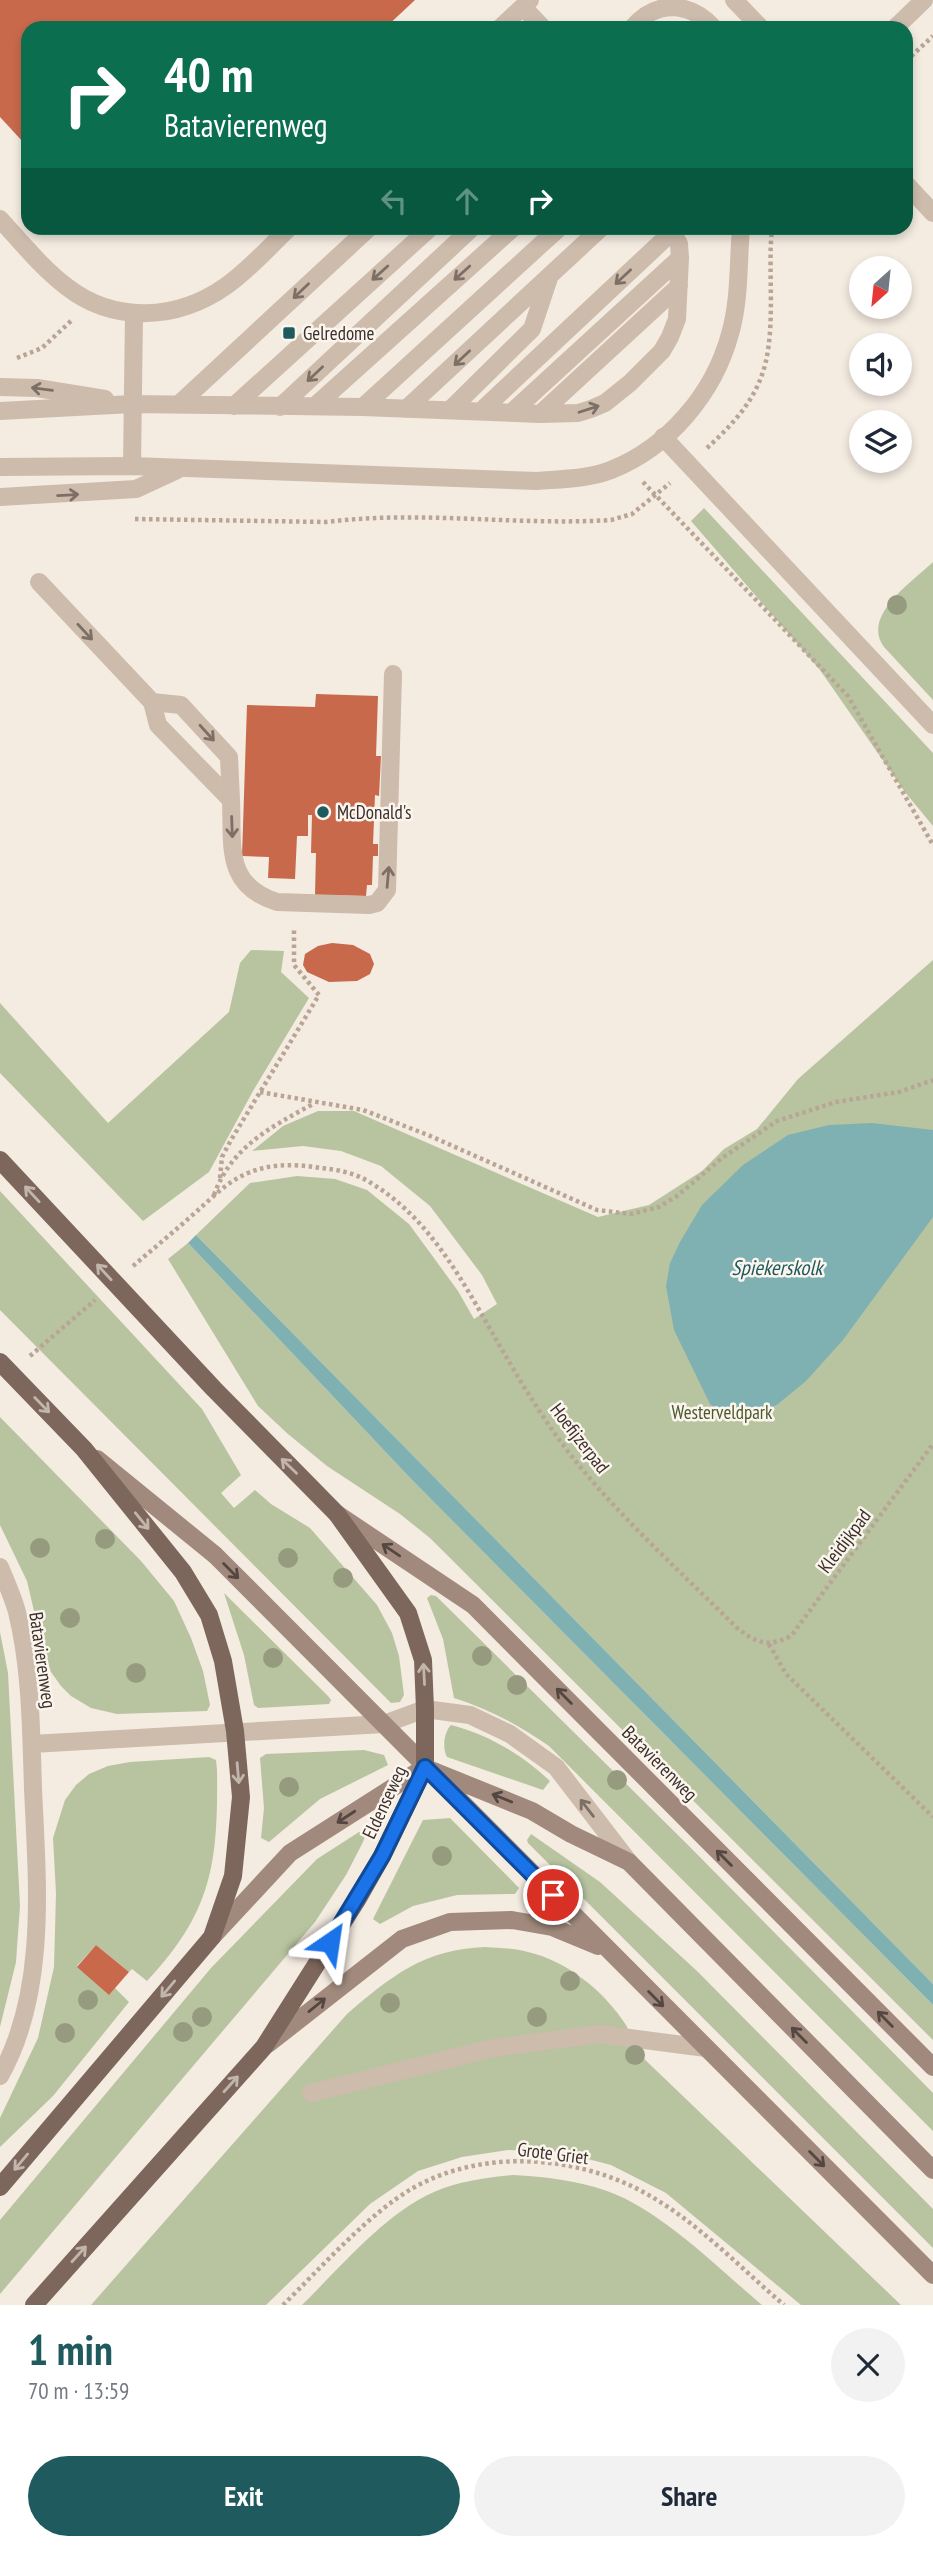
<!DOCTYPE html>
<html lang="en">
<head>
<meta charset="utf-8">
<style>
  body { margin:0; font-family:"PT Sans Narrow",sans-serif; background:#f2f2f3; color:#1f2937; height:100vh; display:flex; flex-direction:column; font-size:26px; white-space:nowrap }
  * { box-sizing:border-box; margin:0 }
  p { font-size:23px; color:#747a83 }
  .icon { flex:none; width:38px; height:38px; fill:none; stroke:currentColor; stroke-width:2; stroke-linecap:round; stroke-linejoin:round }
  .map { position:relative; height:2305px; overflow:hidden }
  .details { display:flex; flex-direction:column; background:#fff; flex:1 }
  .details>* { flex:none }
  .top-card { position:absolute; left:21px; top:21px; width:892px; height:214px; border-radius:21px; box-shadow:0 4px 10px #0003; background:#0b6e4f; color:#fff; overflow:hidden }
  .needle { width:46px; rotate:207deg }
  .controls { position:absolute; left:849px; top:256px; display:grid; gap:14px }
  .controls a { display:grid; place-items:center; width:63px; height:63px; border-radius:50%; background:#fff; box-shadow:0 4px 10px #0003; font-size:35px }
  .pin { position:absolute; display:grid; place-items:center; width:60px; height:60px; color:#fff; margin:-30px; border:4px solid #fff; border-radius:50%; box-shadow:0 2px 7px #0007 }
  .me { position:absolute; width:77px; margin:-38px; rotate:32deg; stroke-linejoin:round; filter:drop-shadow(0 0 5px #0008) }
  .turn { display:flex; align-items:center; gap:24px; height:147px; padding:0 28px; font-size:32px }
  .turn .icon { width:91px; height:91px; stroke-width:2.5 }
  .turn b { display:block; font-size:49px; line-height:60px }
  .lanes { display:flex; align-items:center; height:66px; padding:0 28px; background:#0003; justify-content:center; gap:35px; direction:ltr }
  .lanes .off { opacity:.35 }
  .round { display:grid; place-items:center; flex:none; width:74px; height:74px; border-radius:37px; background:#f2f2f3 }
  .head { display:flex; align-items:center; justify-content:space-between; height:119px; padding:0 28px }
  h1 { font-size:42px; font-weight:600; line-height:52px; color:#1f5a5e }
  .cta { display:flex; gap:14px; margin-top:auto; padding:14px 28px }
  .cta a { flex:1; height:80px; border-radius:42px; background:#1f5a5e; color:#fff; font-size:28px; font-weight:600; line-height:80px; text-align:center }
  .cta a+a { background:#f2f2f3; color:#1f2937 }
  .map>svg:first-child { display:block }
  .green { fill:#b8c4a0 }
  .water { fill:#7fb0b2 }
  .building { fill:#c8694b }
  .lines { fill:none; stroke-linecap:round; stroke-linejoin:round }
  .path { stroke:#b9a596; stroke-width:4.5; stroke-dasharray:3.5 3.5; stroke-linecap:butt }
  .service { stroke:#cdbbac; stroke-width:18 }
  .pedestrian { stroke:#cdbbac; stroke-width:18 }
  .minor { stroke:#cdbbac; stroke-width:18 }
  .secondary { stroke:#a18a7d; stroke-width:18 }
  .primary { stroke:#7d675c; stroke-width:18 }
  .tree { fill:#969b7f }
  .oneway { stroke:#7d6f65 }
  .oneway2 { stroke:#c2b5ac }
  .oneway3 { stroke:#544640 }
  .route-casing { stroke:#114b97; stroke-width:18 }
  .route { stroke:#1a73e8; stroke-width:12 }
  .poi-dot { fill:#1f5a5e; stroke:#fbf5ee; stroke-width:2.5 }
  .labels { text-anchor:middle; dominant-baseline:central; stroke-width:5; stroke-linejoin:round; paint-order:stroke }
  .poi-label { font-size:19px; fill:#3b302b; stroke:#fbf5ee; text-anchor:start }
  .park-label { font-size:19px; fill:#4a5a2e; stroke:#fbf5ee }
  .street-label { font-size:19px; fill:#3b302b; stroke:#fbf5ee }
  .water-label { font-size:21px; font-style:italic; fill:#1f5a5e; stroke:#fbf5ee }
</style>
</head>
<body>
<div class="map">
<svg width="933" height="2305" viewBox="0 0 933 2305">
  <rect width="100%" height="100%" fill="#f4ebe1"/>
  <path class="green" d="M704 508 933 753V826L905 792 820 670 691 521Z
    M933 562V700L884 647C861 616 912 582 933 562Z
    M251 950 284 951 281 972 309 998 253 1091 209 1172 143 1221 0 1073V1003L108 1123 229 1012 240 963Z
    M933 960V1984L196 1235 250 1183 297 1176 335 1179 367 1190 409 1224 458 1291 474 1319 497 1304 482 1275 430 1206 381 1166 341 1151 303 1146 252 1151 283 1126 318 1111H354L598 1217 649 1205 702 1171 724 1149 757 1129 798 1079Z
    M0 1191 202 1409 241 1475 221 1493 234 1508 255 1490 271 1504 310 1528 377 1605 392 1633 399 1656 404 1695 400 1702 391 1703 0 1310Z
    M188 1243 412 1480 933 2005V2040L430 1538 400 1514 327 1466 288 1434 258 1406 168 1259Z
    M0 1417 141 1561 174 1601 191 1638 203 1671 210 1705 207 1711 117 1714 91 1708 71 1696 61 1686 51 1672 42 1645 27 1581 0 1525Z
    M224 1593 328 1696 331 1700 329 1704 258 1708 254 1705 244 1655Z
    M431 1595 436 1596 687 1844 933 2093V2131L549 1746C519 1725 489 1709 454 1698L443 1639 427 1598Z
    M0 1632 8 1673 20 1906 16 1962 0 2027Z
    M451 1725C489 1735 521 1754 550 1781L543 1790 447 1757C442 1748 444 1732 451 1725Z
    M364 1750 384 1755 388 1765 320 1799 269 1842 261 1838 264 1808 260 1758 266 1754Z
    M209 1757 216 1760 217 1770C218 1862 213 1911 147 1981L132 1969 129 1972 96 1945 77 1966 115 1988 129 2002 53 2096 0 2147V2118L38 2038 54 1967 56 1893 53 1838 65 1800 76 1785 89 1774 108 1766 130 1762Z
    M450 1818 519 1888 515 1894 457 1895 413 1906 380 1924 373 1919 423 1820Z
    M359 1832H363L365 1836 363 1842 346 1875 315 1922 0 2294V2220L211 1968 317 1859Z
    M531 1834 600 1882 697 1971 933 2209V2248L528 1843 527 1840Z
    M485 1947C499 1948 514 1948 528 1952 567 1961 604 1991 626 2025 631 2034 635 2045 639 2054L901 2305H801L666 2193 611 2165 561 2152 508 2150 462 2157 418 2171 370 2204 266 2305H91L347 2014C391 1976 425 1949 485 1947Z
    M513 2175C546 2177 576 2180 607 2191 661 2210 718 2268 762 2305H302C340 2268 384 2214 434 2192 459 2181 486 2178 513 2175Z"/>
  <path class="water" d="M872 1123 933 1130V1217L843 1340 806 1381 778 1404 758 1416 741 1422 725 1417 710 1404 674 1330 666 1286 670 1263 680 1242 702 1205 743 1165 788 1135 829 1125Z
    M196 1235 933 1984V2005L412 1480 188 1243Z"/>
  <path class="building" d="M0 0H415L385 28H28V140L24 143 0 117Z
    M316 694 378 696 376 756H381L379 796 375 795 373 844H378V856H373L372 885H367L366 896 315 895 316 853H311L312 815H308V836H297L295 879 268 878 269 857 242 856 247 705 315 707Z
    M332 943 353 945 370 954 374 964 370 974 357 981 329 982 307 972 303 965 305 954 318 946Z
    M96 1945 129 1972 109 1995 77 1967Z"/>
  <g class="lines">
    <path class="path" d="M906 61 933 36
      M17 358 42 348 72 320
      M707 448C728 429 750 406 760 380 778 337 767 274 772 228
      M643 482 848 696 933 845
      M135 519 326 522C421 510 516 526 611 520L632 514 670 483
      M260 1092 363 1110 428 1135 597 1210 631 1214 659 1207 677 1196 722 1158 777 1121 836 1102 899 1092 933 1080
      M220 1178 222 1157 231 1140 319 995 294 965V927
      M214 1195C231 1147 271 1127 313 1104
      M133 1266C154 1248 176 1230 197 1211 213 1197 228 1181 248 1173 271 1163 297 1164 321 1168 339 1170 356 1173 371 1183 428 1217 461 1278 493 1334 513 1369 534 1405 558 1438 606 1505 677 1568 736 1627 756 1643 767 1648 791 1636L933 1444
      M30 1356 95 1300
      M769 1644 786 1674 933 1817
      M283 2305C320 2269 369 2213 413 2188 487 2146 587 2156 657 2200 703 2228 743 2270 784 2305"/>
    <path class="service" d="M632 28C656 0 689 1 714 28
      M0 387 37 388 105 399
      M178 405 369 228
      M234 406 430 228
      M315 406 513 228
      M280 407 472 228
      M363 407 559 228
      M406 409 601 228
      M450 410 532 329 549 278
      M0 411 132 404 363 407 540 414 578 413 591 409 605 403 630 383 662 351 670 337 677 319 680 258 679 244 670 228
      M481 411 673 231
      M511 413 680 258
      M540 414 679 286
      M663 437 933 725
      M132 466 134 314
      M39 582 152 702 158 725 231 800C233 846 224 885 277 902L369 905 377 903 387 890 393 674
      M152 702 181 705 229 757 231 800
      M0 1567C6 1582 13 1597 17 1612 31 1669 31 1730 33 1788 37 1881 48 1991 0 2076
      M32 1744 384 1724 425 1709 470 1715 510 1734 556 1767 629 1862
      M311 2093 493 2048 599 2034 706 2048"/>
    <path class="pedestrian" d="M734 0 761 28
      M523 7 543 28
      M500 28 530 0
      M906 184 933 213
      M0 219C21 242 42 268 67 287 115 324 178 320 226 286 249 270 269 247 289 228"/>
    <path class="minor" d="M895 28 924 0
      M0 467 132 466 537 481C562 479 588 479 611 470 669 447 714 393 730 334 740 300 738 262 741 228
      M0 497 136 489 177 470"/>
    <path class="secondary" d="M97 1459 215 1555 933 2275
      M337 1514 473 1605 933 2067
      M431 1770 532 1811 571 1834 629 1862 933 2170
      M212 1937 290 1853 425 1767
      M268 2044 402 1939 450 1922 512 1920 552 1927 598 1946"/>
    <path class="primary" d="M0 1160 214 1389 337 1514 408 1613 423 1660 425 1709V1767L382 1856 357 1900 264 2047 34 2305
      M0 1362 84 1449 183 1572 209 1615 223 1661 235 1731 241 1797 233 1876 212 1937 0 2187"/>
  </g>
  <g class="tree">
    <circle cx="897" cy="605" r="10"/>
    <circle cx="105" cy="1539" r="10"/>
    <circle cx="40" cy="1548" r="10"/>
    <circle cx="288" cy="1558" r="10"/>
    <circle cx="343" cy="1578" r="10"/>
    <circle cx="70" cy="1618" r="10"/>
    <circle cx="482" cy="1656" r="10"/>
    <circle cx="273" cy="1658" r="10"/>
    <circle cx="136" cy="1673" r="10"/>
    <circle cx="517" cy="1685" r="10"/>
    <circle cx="617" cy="1780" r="10"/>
    <circle cx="289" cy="1787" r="10"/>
    <circle cx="442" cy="1856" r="10"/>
    <circle cx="570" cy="1981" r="10"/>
    <circle cx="88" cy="2000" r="10"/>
    <circle cx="390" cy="2003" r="10"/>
    <circle cx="202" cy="2017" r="10"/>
    <circle cx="537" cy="2017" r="10"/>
    <circle cx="183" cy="2032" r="10"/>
    <circle cx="65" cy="2033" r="10"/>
    <circle cx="635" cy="2055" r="10"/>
  </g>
  <defs><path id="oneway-shaft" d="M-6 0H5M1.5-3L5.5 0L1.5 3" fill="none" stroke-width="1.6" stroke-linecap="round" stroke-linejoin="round" transform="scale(1.75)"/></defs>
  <g class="oneway">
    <use href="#oneway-shaft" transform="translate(380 273) rotate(138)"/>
    <use href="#oneway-shaft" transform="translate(462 273) rotate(138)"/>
    <use href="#oneway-shaft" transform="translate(623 277) rotate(137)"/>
    <use href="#oneway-shaft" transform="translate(301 291) rotate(136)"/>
    <use href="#oneway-shaft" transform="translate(462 358) rotate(137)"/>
    <use href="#oneway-shaft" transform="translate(315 374) rotate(137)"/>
    <use href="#oneway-shaft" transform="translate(42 389) rotate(-173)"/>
    <use href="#oneway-shaft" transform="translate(589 409) rotate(-18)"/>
    <use href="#oneway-shaft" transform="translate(68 495) rotate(-3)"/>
    <use href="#oneway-shaft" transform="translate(85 632) rotate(47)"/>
    <use href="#oneway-shaft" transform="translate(207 733) rotate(48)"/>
    <use href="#oneway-shaft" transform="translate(232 827) rotate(88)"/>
    <use href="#oneway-shaft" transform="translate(388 877) rotate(-85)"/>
    <use href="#oneway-shaft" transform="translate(587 1808) rotate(-128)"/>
  </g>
  <g class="oneway2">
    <use href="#oneway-shaft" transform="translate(32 1194) rotate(-133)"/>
    <use href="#oneway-shaft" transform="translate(104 1272) rotate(-133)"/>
    <use href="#oneway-shaft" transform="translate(42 1405) rotate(46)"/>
    <use href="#oneway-shaft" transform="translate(289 1466) rotate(-136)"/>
    <use href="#oneway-shaft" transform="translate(142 1521) rotate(51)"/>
    <use href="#oneway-shaft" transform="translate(424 1674) rotate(-93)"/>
    <use href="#oneway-shaft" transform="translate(238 1773) rotate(85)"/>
    <use href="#oneway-shaft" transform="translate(168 1989) rotate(130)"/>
    <use href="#oneway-shaft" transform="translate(231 2084) rotate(-48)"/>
    <use href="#oneway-shaft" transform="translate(21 2162) rotate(130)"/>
    <use href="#oneway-shaft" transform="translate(79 2254) rotate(-48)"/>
  </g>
  <g class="oneway3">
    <use href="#oneway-shaft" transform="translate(391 1550) rotate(-146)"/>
    <use href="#oneway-shaft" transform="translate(231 1571) rotate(45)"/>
    <use href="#oneway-shaft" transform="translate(564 1696) rotate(-135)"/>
    <use href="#oneway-shaft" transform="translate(502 1798) rotate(-158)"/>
    <use href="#oneway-shaft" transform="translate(346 1817) rotate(147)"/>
    <use href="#oneway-shaft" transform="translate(724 1858) rotate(-135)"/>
    <use href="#oneway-shaft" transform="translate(656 1999) rotate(45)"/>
    <use href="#oneway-shaft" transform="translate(317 2005) rotate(-39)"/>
    <use href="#oneway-shaft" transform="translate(885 2019) rotate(-135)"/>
    <use href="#oneway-shaft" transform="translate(799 2035) rotate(-135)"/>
    <use href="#oneway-shaft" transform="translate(817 2159) rotate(45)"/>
  </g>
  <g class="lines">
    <defs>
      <path id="route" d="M330 1942 382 1856 425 1767 553 1895"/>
    </defs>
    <use href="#route" class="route-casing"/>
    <use href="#route" class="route"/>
  </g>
  <g class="poi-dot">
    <rect x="282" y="326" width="14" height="14" rx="3.5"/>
    <circle cx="323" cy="812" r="7"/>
  </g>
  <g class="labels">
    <g class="poi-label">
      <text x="303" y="333">Gelredome</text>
      <text x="337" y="812">McDonald's</text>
    </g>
    <g class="park-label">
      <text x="722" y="1412">Westerveldpark</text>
    </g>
    <g class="street-label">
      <text transform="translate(580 1438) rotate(52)">Hoefijzerpad</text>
      <text transform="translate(844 1541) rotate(-53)">Kleidijkpad</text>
      <text transform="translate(43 1660) rotate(82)">Batavierenweg</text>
      <text transform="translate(660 1763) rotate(45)">Batavierenweg</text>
      <text transform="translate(384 1802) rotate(-65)">Eldenseweg</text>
      <text transform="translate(553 2153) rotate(7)">Grote Griet</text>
    </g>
    <g class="water-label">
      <text x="777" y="1267">Spiekerskolk</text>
    </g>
  </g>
</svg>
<div class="controls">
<a><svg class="needle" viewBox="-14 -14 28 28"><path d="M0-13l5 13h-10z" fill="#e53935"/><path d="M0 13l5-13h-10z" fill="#747a83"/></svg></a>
<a><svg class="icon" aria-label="sound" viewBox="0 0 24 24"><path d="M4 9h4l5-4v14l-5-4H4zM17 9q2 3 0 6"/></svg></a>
<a><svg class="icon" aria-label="layers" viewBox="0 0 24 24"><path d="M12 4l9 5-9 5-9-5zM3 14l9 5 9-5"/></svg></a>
</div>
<div class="pin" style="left:553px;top:1895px;background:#d93025"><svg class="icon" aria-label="arrive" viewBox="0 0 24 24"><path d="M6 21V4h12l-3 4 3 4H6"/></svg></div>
<svg class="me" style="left:330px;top:1942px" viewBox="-20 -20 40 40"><path d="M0-17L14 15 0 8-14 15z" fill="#1a73e8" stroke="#fff" stroke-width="4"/></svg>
<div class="top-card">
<div class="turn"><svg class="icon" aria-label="right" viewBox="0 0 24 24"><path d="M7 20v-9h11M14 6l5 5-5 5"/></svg><div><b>40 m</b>Batavierenweg</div></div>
<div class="lanes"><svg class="icon off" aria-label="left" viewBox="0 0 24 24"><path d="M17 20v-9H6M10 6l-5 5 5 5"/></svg><svg class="icon off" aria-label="ahead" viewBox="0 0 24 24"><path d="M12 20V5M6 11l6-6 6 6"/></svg><svg class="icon" aria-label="right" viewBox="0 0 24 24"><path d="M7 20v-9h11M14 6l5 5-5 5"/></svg></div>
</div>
</div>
<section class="details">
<div class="head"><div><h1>1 min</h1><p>70 m · 13:59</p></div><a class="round"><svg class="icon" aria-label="close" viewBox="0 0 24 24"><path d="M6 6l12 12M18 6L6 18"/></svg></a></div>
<div class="cta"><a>Exit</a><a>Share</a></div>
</section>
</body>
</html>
